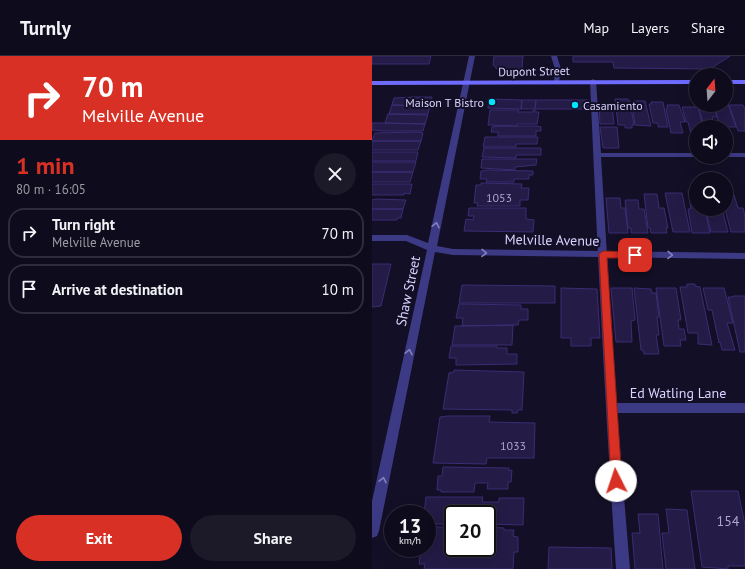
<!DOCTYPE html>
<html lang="en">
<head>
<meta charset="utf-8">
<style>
  body { margin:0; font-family:"PT Sans",sans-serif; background:#1c1929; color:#f1f3f6; height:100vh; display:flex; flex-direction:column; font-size:15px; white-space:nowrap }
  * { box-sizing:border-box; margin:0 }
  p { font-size:13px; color:#9b9ba3 }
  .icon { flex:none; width:22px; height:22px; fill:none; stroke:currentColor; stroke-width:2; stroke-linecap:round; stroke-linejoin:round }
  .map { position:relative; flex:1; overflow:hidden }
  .drawer { display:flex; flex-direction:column; background:#0e0b1c; width:372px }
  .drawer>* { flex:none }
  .hud { background:#d93025; color:#fff; overflow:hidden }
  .needle { width:26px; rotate:17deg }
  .tools { position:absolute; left:317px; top:12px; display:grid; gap:8px }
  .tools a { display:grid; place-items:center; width:44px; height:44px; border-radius:50%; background:#0e0b1c; box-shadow:0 4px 16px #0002,0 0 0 1px #2e2b3b; font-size:20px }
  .speed { position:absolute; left:12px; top:449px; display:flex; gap:8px; font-size:20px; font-weight:700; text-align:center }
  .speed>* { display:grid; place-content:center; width:52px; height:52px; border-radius:50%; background:#0e0b1c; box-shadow:0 4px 16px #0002,0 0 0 1px #2e2b3b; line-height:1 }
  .speed small { font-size:10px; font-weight:400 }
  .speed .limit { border:2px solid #111; border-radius:6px; background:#fff; color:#111 }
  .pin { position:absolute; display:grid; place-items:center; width:34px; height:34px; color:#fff; margin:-17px; border-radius:8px; box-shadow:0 2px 6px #0006 }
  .me { position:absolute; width:44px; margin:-22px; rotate:356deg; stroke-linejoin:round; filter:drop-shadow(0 0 3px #0008) }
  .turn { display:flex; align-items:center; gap:14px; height:84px; padding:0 16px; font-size:18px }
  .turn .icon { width:52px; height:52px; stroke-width:2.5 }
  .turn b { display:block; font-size:28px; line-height:34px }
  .round { display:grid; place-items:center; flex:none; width:42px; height:42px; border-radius:21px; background:#1c1929 }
  .summary { display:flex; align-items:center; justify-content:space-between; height:68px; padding:0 16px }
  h1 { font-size:24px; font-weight:700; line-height:30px; color:#d93025 }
  .primary-button { display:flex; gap:8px; margin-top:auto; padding:8px 16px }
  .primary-button a { flex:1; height:46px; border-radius:24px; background:#d93025; color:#fff; font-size:16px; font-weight:700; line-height:46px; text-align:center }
  .primary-button a+a { background:#1c1929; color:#f1f3f6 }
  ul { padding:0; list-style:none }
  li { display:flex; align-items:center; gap:12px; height:50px; margin:0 8px 6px; padding:0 8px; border:2px solid #2e2b3b; border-radius:16px }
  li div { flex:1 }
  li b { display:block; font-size:15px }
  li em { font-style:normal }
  header { display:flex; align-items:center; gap:24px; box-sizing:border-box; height:56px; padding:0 20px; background:#0e0b1c; border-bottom:1px solid #2e2b3b }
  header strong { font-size:19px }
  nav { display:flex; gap:22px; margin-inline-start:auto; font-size:14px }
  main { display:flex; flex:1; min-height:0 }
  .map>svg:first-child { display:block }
  .building { fill:#241b47; stroke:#3b2d73 }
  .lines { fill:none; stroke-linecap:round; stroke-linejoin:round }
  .lane { fill:#3d3a85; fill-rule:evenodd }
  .street { fill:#3d3a85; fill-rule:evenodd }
  .secondary { fill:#6f6bff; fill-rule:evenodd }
  .oneway { stroke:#837fbc }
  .route { fill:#d93025; stroke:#8d1f18 }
  .poi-dot { fill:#00e5ff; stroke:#130f26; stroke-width:1.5 }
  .labels { text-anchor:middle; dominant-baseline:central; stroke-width:4; stroke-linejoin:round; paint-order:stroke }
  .far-street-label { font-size:12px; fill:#d9d4ff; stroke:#130f26 }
  .far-poi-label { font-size:12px; fill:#d9d4ff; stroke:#130f26; text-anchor:end }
  .number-label { font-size:12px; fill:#aca6d1 }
  .street-label { font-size:14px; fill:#d9d4ff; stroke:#130f26 }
  .near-number-label { font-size:14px; fill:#aca6d1 }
</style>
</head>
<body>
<header>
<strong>Turnly</strong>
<nav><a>Map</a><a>Layers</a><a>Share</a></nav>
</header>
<main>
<section class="drawer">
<div class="hud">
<div class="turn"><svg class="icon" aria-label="right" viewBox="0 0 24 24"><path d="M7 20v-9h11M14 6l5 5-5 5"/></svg><div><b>70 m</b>Melville Avenue</div></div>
</div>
<div class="summary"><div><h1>1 min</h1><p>80 m · 16:05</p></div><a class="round"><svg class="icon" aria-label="close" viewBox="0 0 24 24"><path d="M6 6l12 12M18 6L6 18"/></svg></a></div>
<ul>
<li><svg class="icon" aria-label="right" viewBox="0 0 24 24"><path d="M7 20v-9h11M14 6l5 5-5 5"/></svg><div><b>Turn right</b><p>Melville Avenue</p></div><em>70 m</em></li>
<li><svg class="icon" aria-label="arrive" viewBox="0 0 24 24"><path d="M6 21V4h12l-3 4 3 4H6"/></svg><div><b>Arrive at destination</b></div><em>10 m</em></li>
</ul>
<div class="primary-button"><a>Exit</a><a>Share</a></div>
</section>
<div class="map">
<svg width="373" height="513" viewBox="0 0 373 513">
  <rect width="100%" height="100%" fill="#130f26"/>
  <path class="building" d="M0 0H59L57 8H0Z
    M122 0H151L150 13H125L121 9Z
    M201 0H358L338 13 242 12 241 6H201Z
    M43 41H60L58 50 20 49 22 42Z
    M117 43 150 44 149 53 116 52Z
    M243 43H256L258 46 262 69H260V72H253V69H246Z
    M150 44H164L163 53H149Z
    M164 44H216L217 53H163Z
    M262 45H273L279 70 263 69 260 47H262Z
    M279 46H291L296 71H286V67H281L277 48H280Z
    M355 46 356 48 364 71H348L342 49H354Z
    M227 48H240L242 68H228Z
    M20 49 58 50 56 58H17Z
    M295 49H307L313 66H308L311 77H299L294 53H295Z
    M326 49H342L345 61H340L343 71H332Z
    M357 49H371L373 53V75H366Z
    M310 51H326L331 71H324V78H319L316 66H314Z
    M118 54H147L146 56H161V54H163V56H167L165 68H145V70L116 69Z
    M16 58 56 59 53 68 13 67Z
    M0 67H13L53 68 51 75H11L0 74Z
    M127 70H165L169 71V75H164V80H126V76H119L120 71Z
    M228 71H245L247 92H231Z
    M45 76 51 77 49 85H0L3 77Z
    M113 81H166L165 88H144V91H111Z
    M0 85H49L46 94H0Z
    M112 92H169V99H144V102L110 101Z
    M0 96H46L44 105H0Z
    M110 103H165L164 109 143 111V114L109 112Z
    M0 106H44L41 116H0Z
    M116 114 161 115V119H157V123H142V126H114L115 123H108L109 115Z
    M0 116H41L38 126H0Z
    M109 127 150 128 149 132H157L156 144H148V150H105L106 147H102L104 129H109Z
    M0 128H40L38 138 32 137V139H0Z
    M316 135 324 136V153H333L338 177H320L316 153H319Z
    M293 137H310L318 176H301Z
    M272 138H285L287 152H292L296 172H294L295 177H279L278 172H276Z
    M354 139H362L366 152H371L373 161V176H359L353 153H354Z
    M234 142H248L249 152H253L256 177H237Z
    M4 143 34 144 31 153H0V144Z
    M253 144H266L267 153H272L276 177H259V172H256Z
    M97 152H154V163L162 164 161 176 92 175 94 163 101 164 102 160H96Z
    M0 153H31L29 162H25V164H0Z
    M333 153H350L356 176H339Z
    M0 208H19L9 250 0 251Z
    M315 228H323V230L328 231 340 289 326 288V277H316L308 231H315Z
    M90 229 183 230V247H87Z
    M189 232 225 233 228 282H219V290H199V282H189Z
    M239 232H260L263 264 259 265 260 286H244Z
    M262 232 279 233 280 237H284L287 261H285L287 279H284L287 298H272L271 294H269Z
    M284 232H304L309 264H306L307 273H312L314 284H308L309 290H292Z
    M331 232H352L361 267H355L363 294H350L348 286 347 287 340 254H336Z
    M361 240H373V296H368L356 241H361Z
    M87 248 149 249V253H156V264H147L146 269 90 270 91 262H84Z
    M141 269 140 289H80L83 270Z
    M79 290H125V292H135V298H145V308L84 309V302H77Z
    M82 314 152 316 150 354H146L145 357H140V354L71 353 77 317 82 316Z
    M76 360H118L117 366 163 367 162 402H115L114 408 61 407 68 361Z
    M71 411 137 412V415L140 414 139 426H136V433H115L116 427H103L102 436H69V434H65L66 420H70Z
    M319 435H366L373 469V510H356V513L330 511Z
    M54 441H111L110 446H127V442H152L151 469 115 468V458H81V468H58L59 460 52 458Z
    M294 453 315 454 323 513H294L290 477H297Z
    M266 458H286L291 513H263L260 477H268Z
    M61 471H81V492H115V471L132 472V474H142L141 480 146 481V496H142L141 513H52L53 508H47L49 494H55V474H61Z
    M177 491 239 492 240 513H176Z"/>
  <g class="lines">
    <path class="lane" d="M179 0H185L189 13 187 26 182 25 183 13Z
      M221 23 224 25 229 97H324V101H326H229L244 347H373V357H245L258 513H244C233 350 225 187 218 25Z
      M354 97H373V101H352H354Z"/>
    <path class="street" d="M97 0H103L65 190 81 193 373 197V203L81 199 63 196 7 475 5 480 0 482V445L55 194 34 185H0V179H35L56 187Z"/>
    <path class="secondary" d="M324 24V28L0 29V25Z
      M354 24H373V28H354Z"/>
  </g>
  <defs><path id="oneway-chevron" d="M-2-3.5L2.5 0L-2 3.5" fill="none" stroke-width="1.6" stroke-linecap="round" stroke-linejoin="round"/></defs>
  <g class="oneway">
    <use href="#oneway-chevron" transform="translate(64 169) rotate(-78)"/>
    <use href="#oneway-chevron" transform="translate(112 197) rotate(1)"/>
    <use href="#oneway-chevron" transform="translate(298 199) rotate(1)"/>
    <use href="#oneway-chevron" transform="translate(37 296) rotate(-78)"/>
    <use href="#oneway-chevron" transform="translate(11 424) rotate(-78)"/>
  </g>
  <path class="route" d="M231 195 263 196 267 199 263 202H235L250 425 248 429 244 431 241 429 239 425 227 198Z"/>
  <g class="poi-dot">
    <circle cx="120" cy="46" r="4"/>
    <circle cx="203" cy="49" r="4"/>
  </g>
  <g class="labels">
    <g class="far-street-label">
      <text transform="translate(162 15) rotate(-1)">Dupont Street</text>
    </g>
    <g class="far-poi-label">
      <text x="112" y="46">Maison T Bistro</text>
      <text x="211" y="49" text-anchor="start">Casamiento</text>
    </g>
    <g class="number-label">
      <text x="127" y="141">1053</text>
      <text x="141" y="389">1033</text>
    </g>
    <g class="street-label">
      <text transform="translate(180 184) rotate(1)">Melville Avenue</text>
      <text transform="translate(36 235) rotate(-78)">Shaw Street</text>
      <text x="306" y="337">Ed Watling Lane</text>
    </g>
    <g class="near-number-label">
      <text x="356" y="465">154</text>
    </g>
  </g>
</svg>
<div class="tools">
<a><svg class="needle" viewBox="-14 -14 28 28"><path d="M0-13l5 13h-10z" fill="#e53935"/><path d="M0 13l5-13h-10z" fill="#9b9ba3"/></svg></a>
<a><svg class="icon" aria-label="sound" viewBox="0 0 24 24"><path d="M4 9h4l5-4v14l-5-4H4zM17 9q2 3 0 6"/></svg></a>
<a><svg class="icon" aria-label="search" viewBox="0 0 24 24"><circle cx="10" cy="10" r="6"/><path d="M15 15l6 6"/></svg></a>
</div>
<div class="speed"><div>13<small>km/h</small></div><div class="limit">20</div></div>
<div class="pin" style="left:263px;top:199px;background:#d93025"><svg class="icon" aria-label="arrive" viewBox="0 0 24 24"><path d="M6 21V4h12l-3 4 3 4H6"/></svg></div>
<svg class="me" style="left:244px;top:425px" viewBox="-20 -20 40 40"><circle r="19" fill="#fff"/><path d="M0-13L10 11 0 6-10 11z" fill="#d93025"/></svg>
</div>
</main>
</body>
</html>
